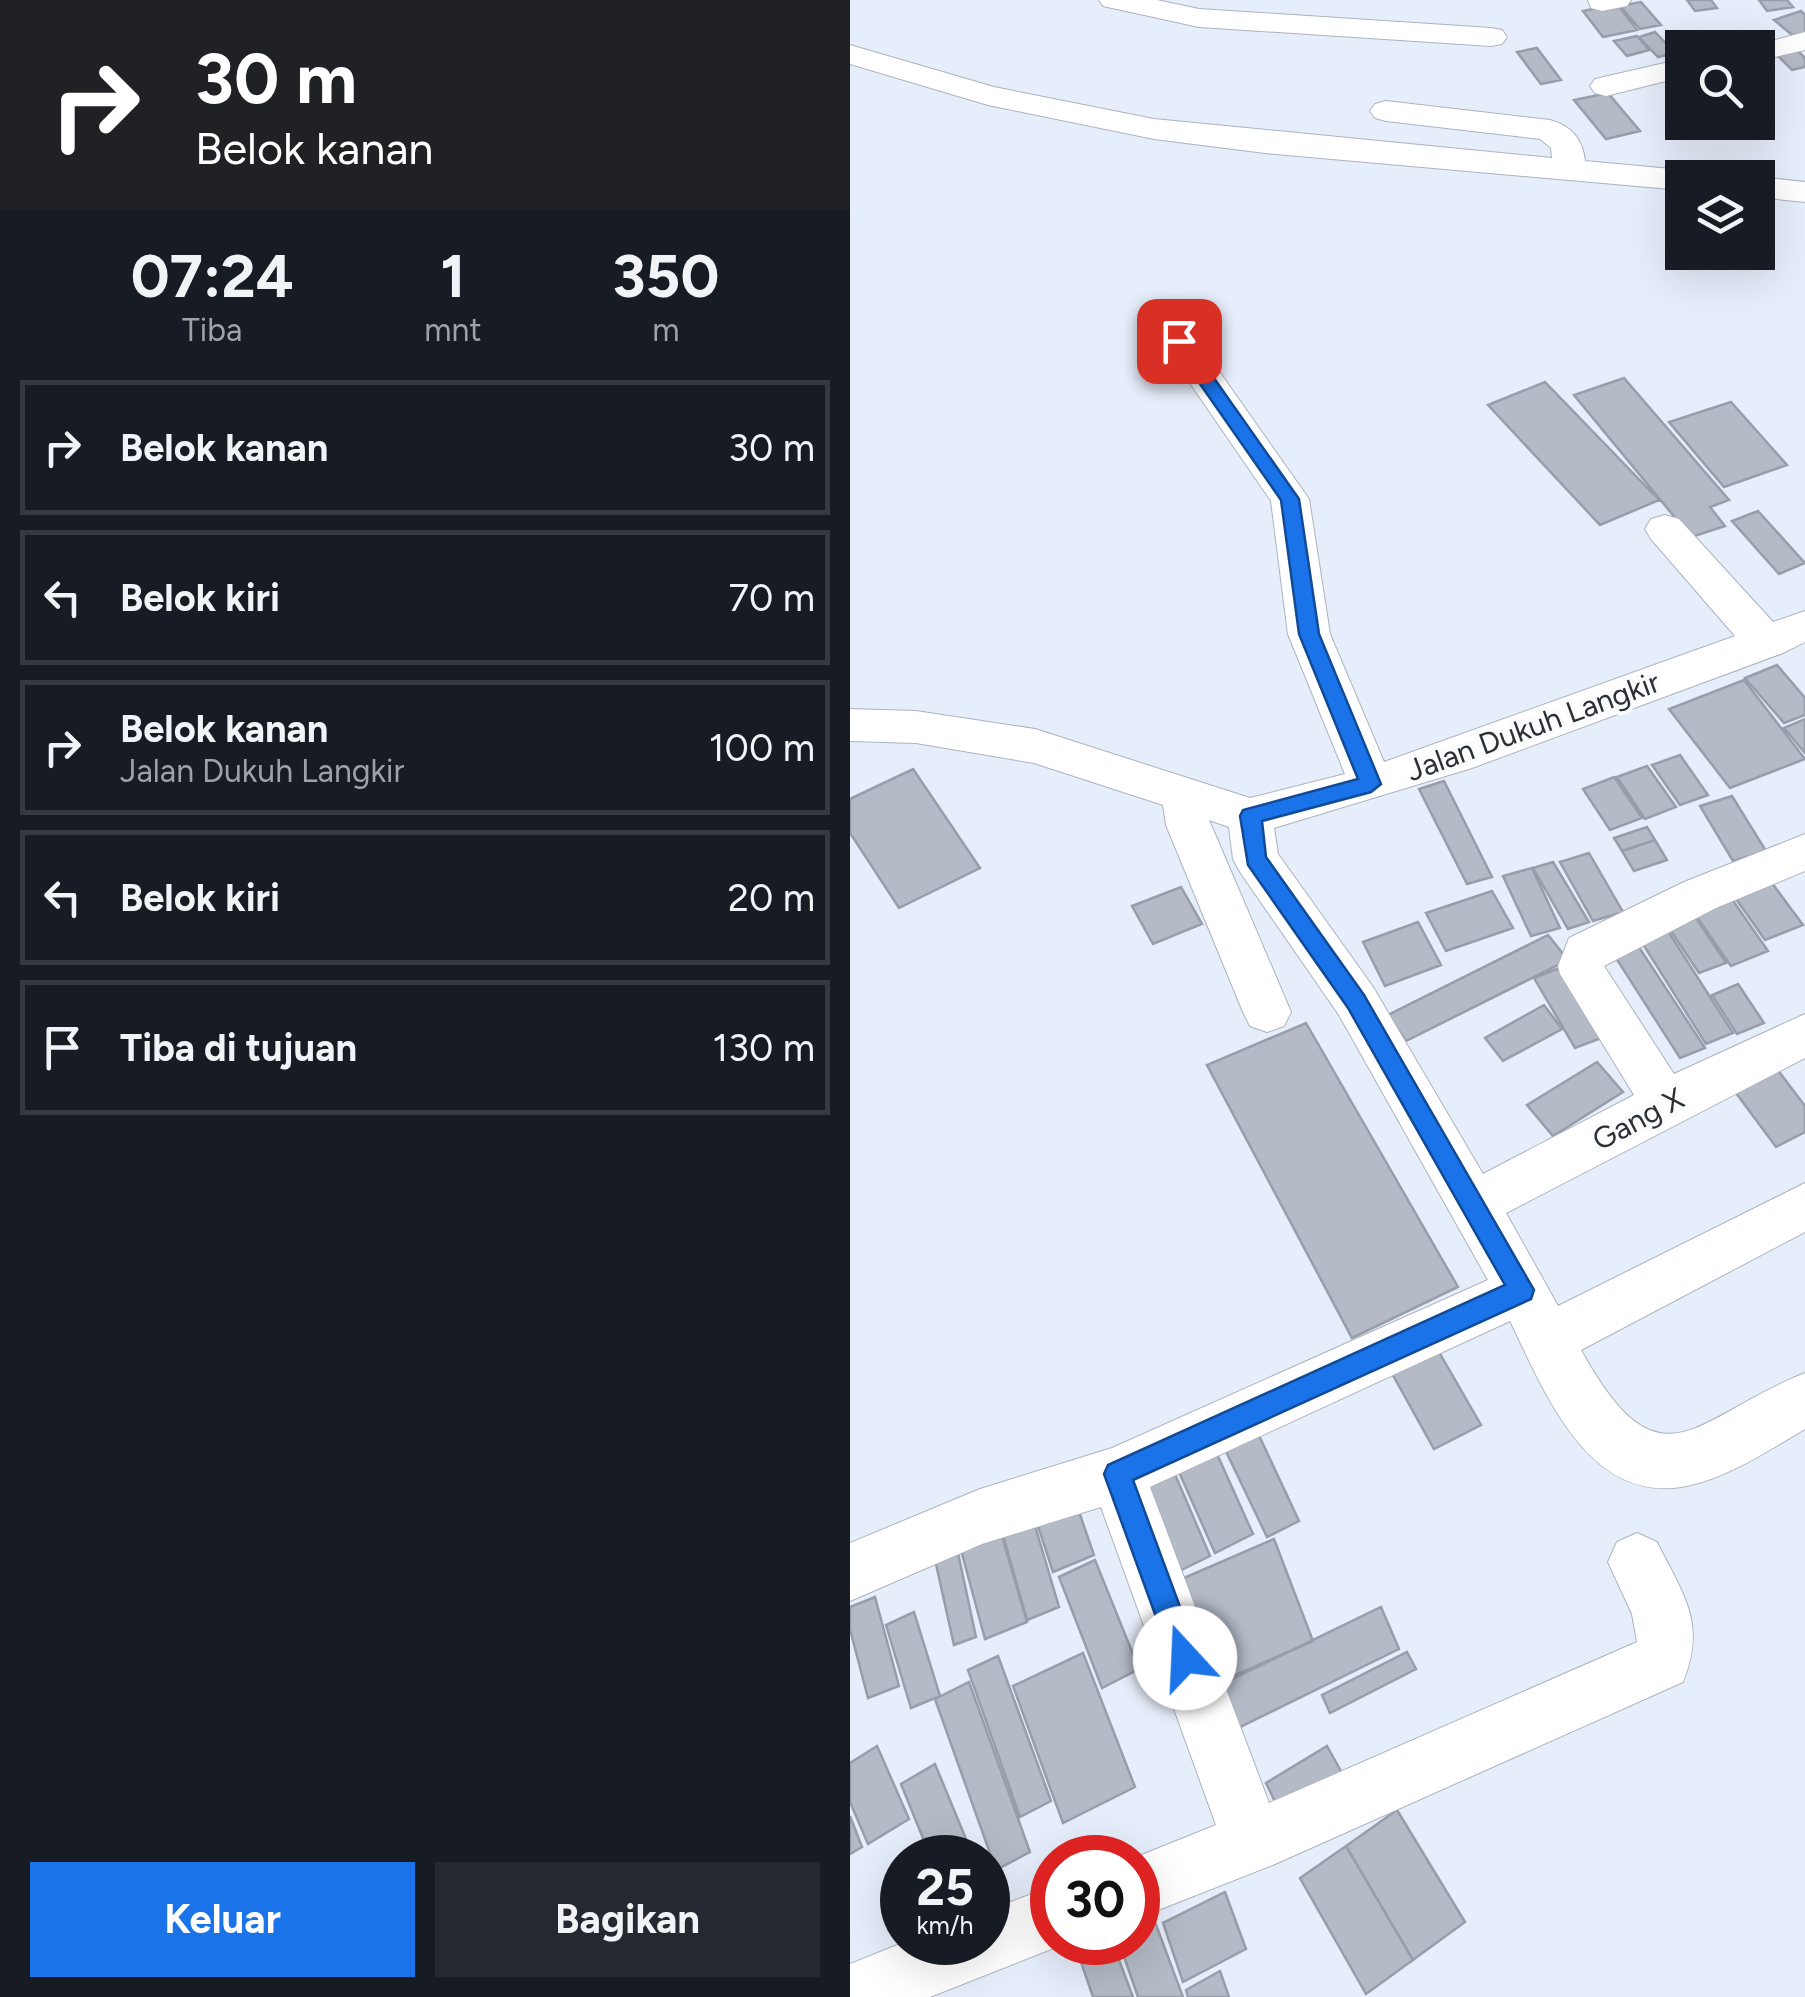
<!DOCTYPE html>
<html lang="id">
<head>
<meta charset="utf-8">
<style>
  body { margin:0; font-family:Figtree,sans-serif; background:#242831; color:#f1f3f6; height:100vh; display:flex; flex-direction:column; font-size:38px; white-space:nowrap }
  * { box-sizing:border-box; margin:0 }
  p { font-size:32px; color:#9ea1a6 }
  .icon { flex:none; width:55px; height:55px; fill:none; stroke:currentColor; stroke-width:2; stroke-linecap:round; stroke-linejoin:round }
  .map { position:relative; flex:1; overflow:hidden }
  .details { display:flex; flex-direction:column; background:#171b24; width:850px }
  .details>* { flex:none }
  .guide { background:#202124; color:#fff; overflow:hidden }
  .controls { position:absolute; left:815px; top:30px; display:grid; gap:20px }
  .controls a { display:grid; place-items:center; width:110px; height:110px; border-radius:0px; background:#171b24; box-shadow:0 10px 40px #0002; font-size:50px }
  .speed { position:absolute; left:30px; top:1835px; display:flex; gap:20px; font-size:50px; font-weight:700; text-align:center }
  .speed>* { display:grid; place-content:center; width:130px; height:130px; border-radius:50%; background:#171b24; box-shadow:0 10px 40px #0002; line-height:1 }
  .speed small { font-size:25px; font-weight:400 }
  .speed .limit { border:15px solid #d22; background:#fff; color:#111 }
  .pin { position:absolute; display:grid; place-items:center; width:85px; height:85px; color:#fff; margin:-42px; border-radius:20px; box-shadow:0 5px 15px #0006 }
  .me { position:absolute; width:110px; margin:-55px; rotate:340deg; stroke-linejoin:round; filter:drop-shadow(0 0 8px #0008) }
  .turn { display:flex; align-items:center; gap:35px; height:210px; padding:0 30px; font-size:45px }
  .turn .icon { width:130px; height:130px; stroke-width:2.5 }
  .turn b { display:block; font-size:70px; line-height:85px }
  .eta { display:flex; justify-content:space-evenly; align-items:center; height:170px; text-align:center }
  .eta b { font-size:60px; font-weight:700; line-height:70px }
  .primary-button { display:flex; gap:20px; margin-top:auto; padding:20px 30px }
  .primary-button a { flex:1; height:115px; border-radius:0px; background:#1a73e8; color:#fff; font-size:40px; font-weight:700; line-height:115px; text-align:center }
  .primary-button a+a { background:#242831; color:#f1f3f6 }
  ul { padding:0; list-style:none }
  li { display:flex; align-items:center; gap:30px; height:135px; margin:0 20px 15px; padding:0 10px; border:5px solid #363941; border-radius:0px }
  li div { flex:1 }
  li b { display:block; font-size:38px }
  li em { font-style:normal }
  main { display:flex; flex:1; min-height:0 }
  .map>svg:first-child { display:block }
  .building { fill:#b4bbc7; stroke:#979da9; stroke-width:2.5 }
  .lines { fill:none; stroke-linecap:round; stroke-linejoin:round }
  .minor-casing { stroke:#acb3bf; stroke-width:2 }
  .minor { fill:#fff; fill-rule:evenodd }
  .route { fill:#1a73e8; stroke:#114b97; stroke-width:2.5 }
  .labels { text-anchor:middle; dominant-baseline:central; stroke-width:8; stroke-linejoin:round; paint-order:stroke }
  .street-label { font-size:30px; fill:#2c2f34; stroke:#f9fbfd }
</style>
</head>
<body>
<main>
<section class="details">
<div class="guide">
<div class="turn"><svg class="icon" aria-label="right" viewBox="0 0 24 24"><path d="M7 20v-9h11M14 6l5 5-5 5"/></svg><div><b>30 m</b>Belok kanan</div></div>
</div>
<div class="eta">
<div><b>07:24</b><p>Tiba</p></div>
<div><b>1</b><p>mnt</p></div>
<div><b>350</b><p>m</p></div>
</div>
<ul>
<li><svg class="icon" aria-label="right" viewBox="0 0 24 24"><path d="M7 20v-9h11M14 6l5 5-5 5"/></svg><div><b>Belok kanan</b></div><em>30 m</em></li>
<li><svg class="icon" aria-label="left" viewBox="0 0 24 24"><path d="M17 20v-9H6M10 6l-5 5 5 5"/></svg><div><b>Belok kiri</b></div><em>70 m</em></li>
<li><svg class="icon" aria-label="right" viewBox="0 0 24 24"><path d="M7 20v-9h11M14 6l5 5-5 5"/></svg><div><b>Belok kanan</b><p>Jalan Dukuh Langkir</p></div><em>100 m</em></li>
<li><svg class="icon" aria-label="left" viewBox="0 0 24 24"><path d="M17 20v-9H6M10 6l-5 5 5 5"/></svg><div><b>Belok kiri</b></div><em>20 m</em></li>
<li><svg class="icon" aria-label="arrive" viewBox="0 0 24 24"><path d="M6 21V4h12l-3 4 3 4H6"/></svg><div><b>Tiba di tujuan</b></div><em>130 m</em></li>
</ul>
<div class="primary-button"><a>Keluar</a><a>Bagikan</a></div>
</section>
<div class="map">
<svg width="955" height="1997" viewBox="0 0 955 1997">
  <rect width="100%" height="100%" fill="#e7eefb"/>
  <path class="building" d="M837 0H861L867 8 845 11Z
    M909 0H937L943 7 917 11Z
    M791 2 811 25 790 29 770 6Z
    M767 4 787 30 753 37 733 11Z
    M951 11 955 15V35L946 38 924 20Z
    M805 32 825 53 808 57 789 37Z
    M787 36 799 50 777 56 764 41Z
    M942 45 955 58V67L942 70 922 50Z
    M687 48 711 80 691 84 667 52Z
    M758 93 790 131 756 139 724 100Z
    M774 378 879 500 860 507 875 526 841 537 724 395Z
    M695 382 809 500 750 525 638 405Z
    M881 402 937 465 874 487 819 422Z
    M908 511 955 563 929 574 882 521Z
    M927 665 955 698V715L934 723 895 678Z
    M894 680 955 759 880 788 819 709Z
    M955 719V753L934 728Z
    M830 755 858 795 830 805 802 765Z
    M797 766 826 807 795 819 767 777Z
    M63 769 130 868 49 908 0 833V799Z
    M764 777 792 818 760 830 733 789Z
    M594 781 642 877 617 884 569 789Z
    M882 796 916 851 883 861 850 806Z
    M797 827 805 840 772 851 764 838Z
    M805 840 817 860 784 871 772 851Z
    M739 853 773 912 743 921 710 862Z
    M703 862 739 922 718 929 683 868Z
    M682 868 710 928 681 936 653 876Z
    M916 875 953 925 915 940 879 889Z
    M331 887 352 924 303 944 282 906Z
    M642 891 663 928 596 951 576 913Z
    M877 892 918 951 881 966 840 907Z
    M838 906 876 963 849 973 811 916Z
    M568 922 591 965 535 986 513 942Z
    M816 928 883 1033 856 1044 789 938Z
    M698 935 718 960 556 1041 538 1015Z
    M781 935 855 1048 830 1058 757 944Z
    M725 962 767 1032 725 1048 684 978Z
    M888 984 914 1023 887 1034 862 995Z
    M694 1005 712 1029 653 1061 635 1038Z
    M456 1023 608 1287 502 1338 357 1065Z
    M747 1062 773 1092 703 1136 677 1105Z
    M927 1069 955 1106V1132L926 1147 883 1089Z
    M585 1345 631 1425 584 1449 539 1368Z
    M405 1427 449 1521 417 1537 372 1443Z
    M363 1445 403 1534 365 1553 325 1463Z
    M321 1465 360 1556 321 1575 281 1484Z
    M227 1506 244 1555 203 1572 187 1523Z
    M180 1509 209 1607 177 1620 149 1521Z
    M147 1519 177 1622 135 1639 107 1535Z
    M105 1539 126 1637 104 1645 82 1546Z
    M424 1539 463 1641 365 1684 327 1581Z
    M245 1560 289 1669 252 1688 209 1577Z
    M25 1597 49 1686 18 1698 0 1629V1607Z
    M531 1607 549 1649 384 1730 366 1687Z
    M64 1612 90 1696 61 1708 36 1625Z
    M557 1652 566 1669 480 1713 472 1695Z
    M233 1653 285 1787 213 1823 163 1686Z
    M148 1656 201 1801 170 1817 118 1670Z
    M119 1682 180 1852 146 1870 85 1699Z
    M27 1746 59 1819 18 1844 0 1802V1763Z
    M477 1746 492 1773 430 1812 416 1783Z
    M85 1764 116 1839 81 1858 51 1784Z
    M547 1810 615 1922 563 1960 496 1846Z
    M0 1816 12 1847 0 1854Z
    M496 1846 563 1960 516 1994 450 1878Z
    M375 1892 396 1949 333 1982 313 1923Z
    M305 1922 333 1997H288L269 1942H288V1931Z
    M263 1944 283 1997H243L231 1962Z
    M370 1971 379 1997H338L336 1990Z"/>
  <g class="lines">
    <defs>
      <path id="minor" d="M249 0H307L349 9 641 28 652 30 657 37 652 44 641 46 349 27 253 6Z
        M738 0H781L777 6 752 11 741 8Z
        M955 32V50L908 61V48H895Z
        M0 45 144 87 304 119 702 158 701 148 690 139 536 121 525 118 520 111 525 104 536 101 700 120C722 126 733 140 735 161L832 170 847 178H832V190L415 153 304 139 138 105 0 64Z
        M832 59V77L756 96 745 93 740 86 745 79Z
        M908 177 955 182V202L908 197Z
        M329 329 342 333 459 499 480 634 534 762 885 636 801 539 795 529 801 519 815 515 829 519 923 622 955 611V642L933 653 622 768 424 828 428 854 523 987 633 1174 784 1095 710 974 708 966 719 938 834 882 955 834V871L866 908 754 966 824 1074 955 1014V1058L656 1213 708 1306 955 1183V1232L731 1350C811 1495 844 1417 955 1373V1429C919 1450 879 1477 837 1486 738 1506 695 1392 660 1321L300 1487 419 1803 787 1642 782 1614 758 1562 767 1542 787 1533 807 1542C833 1595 857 1622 833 1682L425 1864 288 1918V1858H284L366 1825 251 1507 132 1544 0 1601V1543L130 1489 262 1448 638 1280 489 1015 390 872 383 859 379 827 359 820 441 1012 434 1026 417 1032 400 1026 393 1012 316 825 313 805 184 763 66 743 0 741V709L66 711 185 729 400 798 495 774 438 634 421 501 311 341 316 333Z
        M202 1886V1942H219L80 1997H0V1964L55 1942H138V1911Z"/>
    </defs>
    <use href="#minor" class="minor-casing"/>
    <use href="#minor" class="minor"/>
  </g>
  <path class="route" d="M329 336 335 337 449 499 469 634 531 784 521 792 412 821 416 857 514 995 684 1290 681 1299 283 1480 349 1658 345 1668 335 1672 325 1668 321 1658 254 1474 258 1465 655 1285 498 1008 398 865 390 816 393 810 508 779 449 634 431 500 320 341Z"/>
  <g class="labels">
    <g class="street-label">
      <text transform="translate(683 726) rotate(-20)">Jalan Dukuh Langkir</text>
      <text transform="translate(788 1119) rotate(-28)">Gang X</text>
    </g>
  </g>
</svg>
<div class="controls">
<a><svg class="icon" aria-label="search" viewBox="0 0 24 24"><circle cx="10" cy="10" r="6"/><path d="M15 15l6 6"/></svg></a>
<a><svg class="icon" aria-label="layers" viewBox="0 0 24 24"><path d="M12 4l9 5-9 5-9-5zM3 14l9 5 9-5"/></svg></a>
</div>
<div class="speed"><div>25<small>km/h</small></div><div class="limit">30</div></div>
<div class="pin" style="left:329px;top:341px;background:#d93025"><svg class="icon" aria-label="arrive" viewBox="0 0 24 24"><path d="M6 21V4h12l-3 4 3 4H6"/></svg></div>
<svg class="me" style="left:335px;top:1658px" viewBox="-20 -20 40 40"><circle r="19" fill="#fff"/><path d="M0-13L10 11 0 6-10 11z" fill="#1a73e8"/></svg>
</div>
</main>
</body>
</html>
